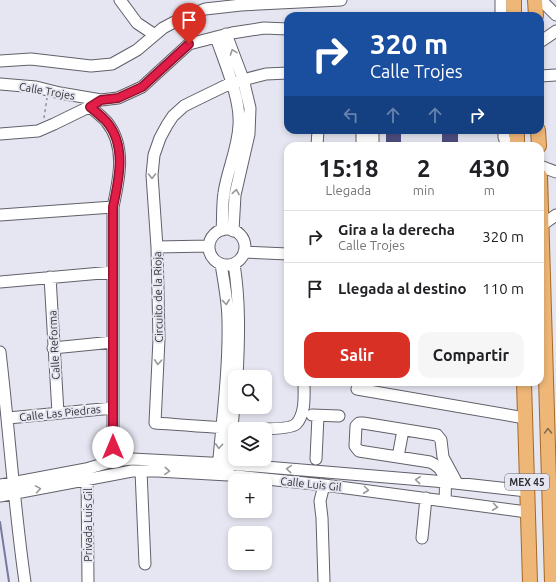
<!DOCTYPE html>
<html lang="es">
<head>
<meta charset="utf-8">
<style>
  body { margin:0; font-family:Ubuntu,sans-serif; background:#f6f6f6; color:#202124; height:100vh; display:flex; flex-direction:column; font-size:15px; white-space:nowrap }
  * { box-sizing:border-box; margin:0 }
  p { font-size:13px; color:#757577 }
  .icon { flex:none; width:22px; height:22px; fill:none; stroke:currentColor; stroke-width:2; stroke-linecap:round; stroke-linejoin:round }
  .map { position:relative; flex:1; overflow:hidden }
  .drawer { position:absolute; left:284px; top:142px; width:260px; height:244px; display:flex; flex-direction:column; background:#fff; border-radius:12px; box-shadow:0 2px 6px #0003 }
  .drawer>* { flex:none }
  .hud { position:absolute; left:284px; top:12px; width:260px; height:122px; border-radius:12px; box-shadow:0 2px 6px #0003; background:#1a4fa0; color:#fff; overflow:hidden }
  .buttons { position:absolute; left:228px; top:370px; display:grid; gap:8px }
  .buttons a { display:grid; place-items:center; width:44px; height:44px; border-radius:8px; background:#fff; box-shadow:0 2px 6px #0003; font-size:20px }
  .pin { position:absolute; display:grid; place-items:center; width:34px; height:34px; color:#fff; margin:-41px -17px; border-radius:50% 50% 50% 0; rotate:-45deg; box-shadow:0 0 4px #0007 }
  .pin .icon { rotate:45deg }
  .me { position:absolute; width:44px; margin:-22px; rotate:0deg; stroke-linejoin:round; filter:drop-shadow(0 0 3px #0008) }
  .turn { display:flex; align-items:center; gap:14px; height:84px; padding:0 20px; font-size:18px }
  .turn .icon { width:52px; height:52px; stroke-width:2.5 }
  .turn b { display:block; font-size:28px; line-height:34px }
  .lanes { display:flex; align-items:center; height:38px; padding:0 20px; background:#0003; justify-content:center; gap:20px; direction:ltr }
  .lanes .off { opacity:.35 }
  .eta { display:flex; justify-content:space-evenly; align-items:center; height:68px; text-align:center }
  .eta b { font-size:24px; font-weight:700; line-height:28px }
  .primary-button { display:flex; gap:8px; margin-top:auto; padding:8px 20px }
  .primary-button a { flex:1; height:46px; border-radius:12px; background:#d93025; color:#fff; font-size:16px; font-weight:700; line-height:46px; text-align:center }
  .primary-button a+a { background:#f6f6f6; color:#202124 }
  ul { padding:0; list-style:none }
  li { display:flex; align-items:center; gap:12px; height:52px; padding:0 20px; border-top:1px solid #e0e0e0 }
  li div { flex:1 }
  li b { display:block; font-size:15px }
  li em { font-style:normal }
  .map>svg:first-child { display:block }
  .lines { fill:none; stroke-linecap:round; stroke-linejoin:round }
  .stream { stroke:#777aa1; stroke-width:2 }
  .building { fill:#4d4e7f }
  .minor-casing { stroke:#60616a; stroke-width:13 }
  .major-casing { stroke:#a56925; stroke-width:16 }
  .path { stroke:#91929a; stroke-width:1.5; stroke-dasharray:3 3; stroke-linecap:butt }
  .minor { stroke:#fff; stroke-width:11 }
  .major { stroke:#efb777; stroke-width:14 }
  .oneway { stroke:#97989a }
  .oneway2 { stroke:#856d52 }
  .route-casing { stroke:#92132f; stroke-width:10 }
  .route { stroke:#e11d48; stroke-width:7 }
  .labels { text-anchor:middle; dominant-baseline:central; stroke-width:4; stroke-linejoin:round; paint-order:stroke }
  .shield { fill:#e5e6f1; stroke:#66676d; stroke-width:1 }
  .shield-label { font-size:10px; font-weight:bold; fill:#2f3034 }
  .street-label { font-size:11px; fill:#2f3034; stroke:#e5e6f1 }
</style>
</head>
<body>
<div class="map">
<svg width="556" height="582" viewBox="0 0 556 582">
  <rect width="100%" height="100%" fill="#e5e6f1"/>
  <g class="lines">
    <path class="stream" d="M0 522 9 582"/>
  </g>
  <path class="building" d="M386 130H401V146H386Z
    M458 130V146H442V131Z"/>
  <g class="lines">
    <defs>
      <path id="minor" d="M120 0 137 23 155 35
        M501 0V16
        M541 0 556 15
        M226 34 243 79 250 108 249 134 235 195 233 231
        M216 37C224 61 241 99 239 125 238 149 227 171 224 193 222 205 223 218 222 230
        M540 42 556 31
        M0 61 31 59 91 66 112 64 137 50 163 28 180 19 205 9 241 5 341 0
        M288 73 266 74 231 83 196 100 184 106 173 116 167 125 160 138 154 155 152 175 157 247 159 339 155 423C176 424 285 435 296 424 306 414 304 394 304 382
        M540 76 556 75
        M0 84 36 87 60 93 101 100 118 98 142 87 189 44 232 33 264 28 288 29
        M90 107C95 111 101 116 106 121 127 146 119 179 113 207V461
        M362 130V146
        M504 130V137L507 146
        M0 134 38 131 54 124 95 104
        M317 146 318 130
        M373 146V130
        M540 166 556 172
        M0 215 113 207
        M542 225 556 215
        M209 247a18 18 0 1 1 36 0a18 18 0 1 1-36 0Z
        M157 247 209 246
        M244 252 288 254
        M234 264C240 301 239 339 237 377
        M50 277 58 413
        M0 282 113 272
        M53 348 113 342
        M0 352C9 429 14 506 25 582
        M357 389 525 418
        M312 415 339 416
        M8 418 113 408
        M398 457 403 430
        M316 459 318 416
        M218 470C222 421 229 370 228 321 228 302 224 283 221 264
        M141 471 145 564
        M228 471 235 395
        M87 473 88 582
        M0 485 86 469 113 461 132 459 229 464 446 482 527 491
        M324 485 320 501 322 518 324 582
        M0 496 132 471H157L228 475 324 485 527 512
        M445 500C446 484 447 469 430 462L359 451 355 446 356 426 359 423H363L437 435 441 440 443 457 457 483
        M422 538 426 498"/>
      <path id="major" d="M514 0V16
        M535 0 536 16
        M517 130V146
        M538 130 539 146
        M540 176 552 582
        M524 382 530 582"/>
    </defs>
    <use href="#minor" class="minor-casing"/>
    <use href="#major" class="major-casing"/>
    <path class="path" d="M44 118 47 98"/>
    <use href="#minor" class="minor"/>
    <use href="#major" class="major"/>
  </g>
  <defs><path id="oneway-chevron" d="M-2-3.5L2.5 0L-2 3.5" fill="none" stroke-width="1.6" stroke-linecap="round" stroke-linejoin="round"/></defs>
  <g class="oneway">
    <use href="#oneway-chevron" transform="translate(233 52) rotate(-110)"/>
    <use href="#oneway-chevron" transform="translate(152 176) rotate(90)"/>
    <use href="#oneway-chevron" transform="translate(236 192) rotate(-80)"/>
    <use href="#oneway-chevron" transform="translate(226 302) rotate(84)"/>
    <use href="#oneway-chevron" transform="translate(158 362) rotate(93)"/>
    <use href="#oneway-chevron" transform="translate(219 446) rotate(94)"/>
    <use href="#oneway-chevron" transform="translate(289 469) rotate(-175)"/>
    <use href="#oneway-chevron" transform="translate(167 471) rotate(3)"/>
    <use href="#oneway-chevron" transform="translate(418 480) rotate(-175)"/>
    <use href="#oneway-chevron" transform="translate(38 489) rotate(-9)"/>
    <use href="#oneway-chevron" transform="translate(366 490) rotate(7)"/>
    <use href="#oneway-chevron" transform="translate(495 507) rotate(8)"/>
  </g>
  <use class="oneway2" href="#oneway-chevron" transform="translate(548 431) rotate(-92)"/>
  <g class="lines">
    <defs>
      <path id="route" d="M113 447V207C119 179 127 145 106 121 101 116 95 111 90 107L101 100 118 98 142 87 189 44"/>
    </defs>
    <use href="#route" class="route-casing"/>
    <use href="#route" class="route"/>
  </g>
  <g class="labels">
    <rect class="shield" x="505" y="474" width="44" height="16" rx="3"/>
    <g class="shield-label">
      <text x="527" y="482">MEX 45</text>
    </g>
    <g class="street-label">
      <text transform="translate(47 91) rotate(10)">Calle Trojes</text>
      <text transform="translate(158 297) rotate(-91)">Circuito de la Rioja</text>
      <text transform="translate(54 345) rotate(-93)">Calle Reforma</text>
      <text transform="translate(60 413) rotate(-6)">Calle Las Piedras</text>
      <text transform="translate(311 484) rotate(6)">Calle Luis Gil</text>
      <text transform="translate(88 525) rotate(-90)">Privada Luis Gil</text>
    </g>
  </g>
</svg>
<div class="buttons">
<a><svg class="icon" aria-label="search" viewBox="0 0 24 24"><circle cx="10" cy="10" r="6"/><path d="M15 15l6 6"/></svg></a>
<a><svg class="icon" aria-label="layers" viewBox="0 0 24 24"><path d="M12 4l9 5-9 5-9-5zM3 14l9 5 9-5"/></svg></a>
<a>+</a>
<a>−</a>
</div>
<div class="pin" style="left:189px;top:44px;background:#d93025"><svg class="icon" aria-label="arrive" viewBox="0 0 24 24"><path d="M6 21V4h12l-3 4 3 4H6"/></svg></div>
<svg class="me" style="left:113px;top:447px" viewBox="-20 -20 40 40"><circle r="19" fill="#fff"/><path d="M0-13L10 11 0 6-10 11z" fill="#e11d48"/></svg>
<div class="hud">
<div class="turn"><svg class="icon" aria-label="right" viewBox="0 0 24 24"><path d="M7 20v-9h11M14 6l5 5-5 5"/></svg><div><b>320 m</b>Calle Trojes</div></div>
<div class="lanes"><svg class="icon off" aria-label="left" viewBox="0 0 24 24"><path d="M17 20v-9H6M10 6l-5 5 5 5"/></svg><svg class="icon off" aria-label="ahead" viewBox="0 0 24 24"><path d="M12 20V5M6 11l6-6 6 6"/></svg><svg class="icon off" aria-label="ahead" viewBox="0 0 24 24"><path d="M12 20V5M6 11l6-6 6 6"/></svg><svg class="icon" aria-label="right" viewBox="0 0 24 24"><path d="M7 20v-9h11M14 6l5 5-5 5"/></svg></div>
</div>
<section class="drawer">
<div class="eta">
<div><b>15:18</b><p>Llegada</p></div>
<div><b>2</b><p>min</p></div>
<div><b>430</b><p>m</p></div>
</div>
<ul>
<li><svg class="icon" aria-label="right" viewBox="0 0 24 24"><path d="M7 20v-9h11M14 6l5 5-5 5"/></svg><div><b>Gira a la derecha</b><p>Calle Trojes</p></div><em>320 m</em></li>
<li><svg class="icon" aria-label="arrive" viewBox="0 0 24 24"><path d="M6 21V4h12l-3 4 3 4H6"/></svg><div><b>Llegada al destino</b></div><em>110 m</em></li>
</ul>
<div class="primary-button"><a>Salir</a><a>Compartir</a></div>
</section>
</div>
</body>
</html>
